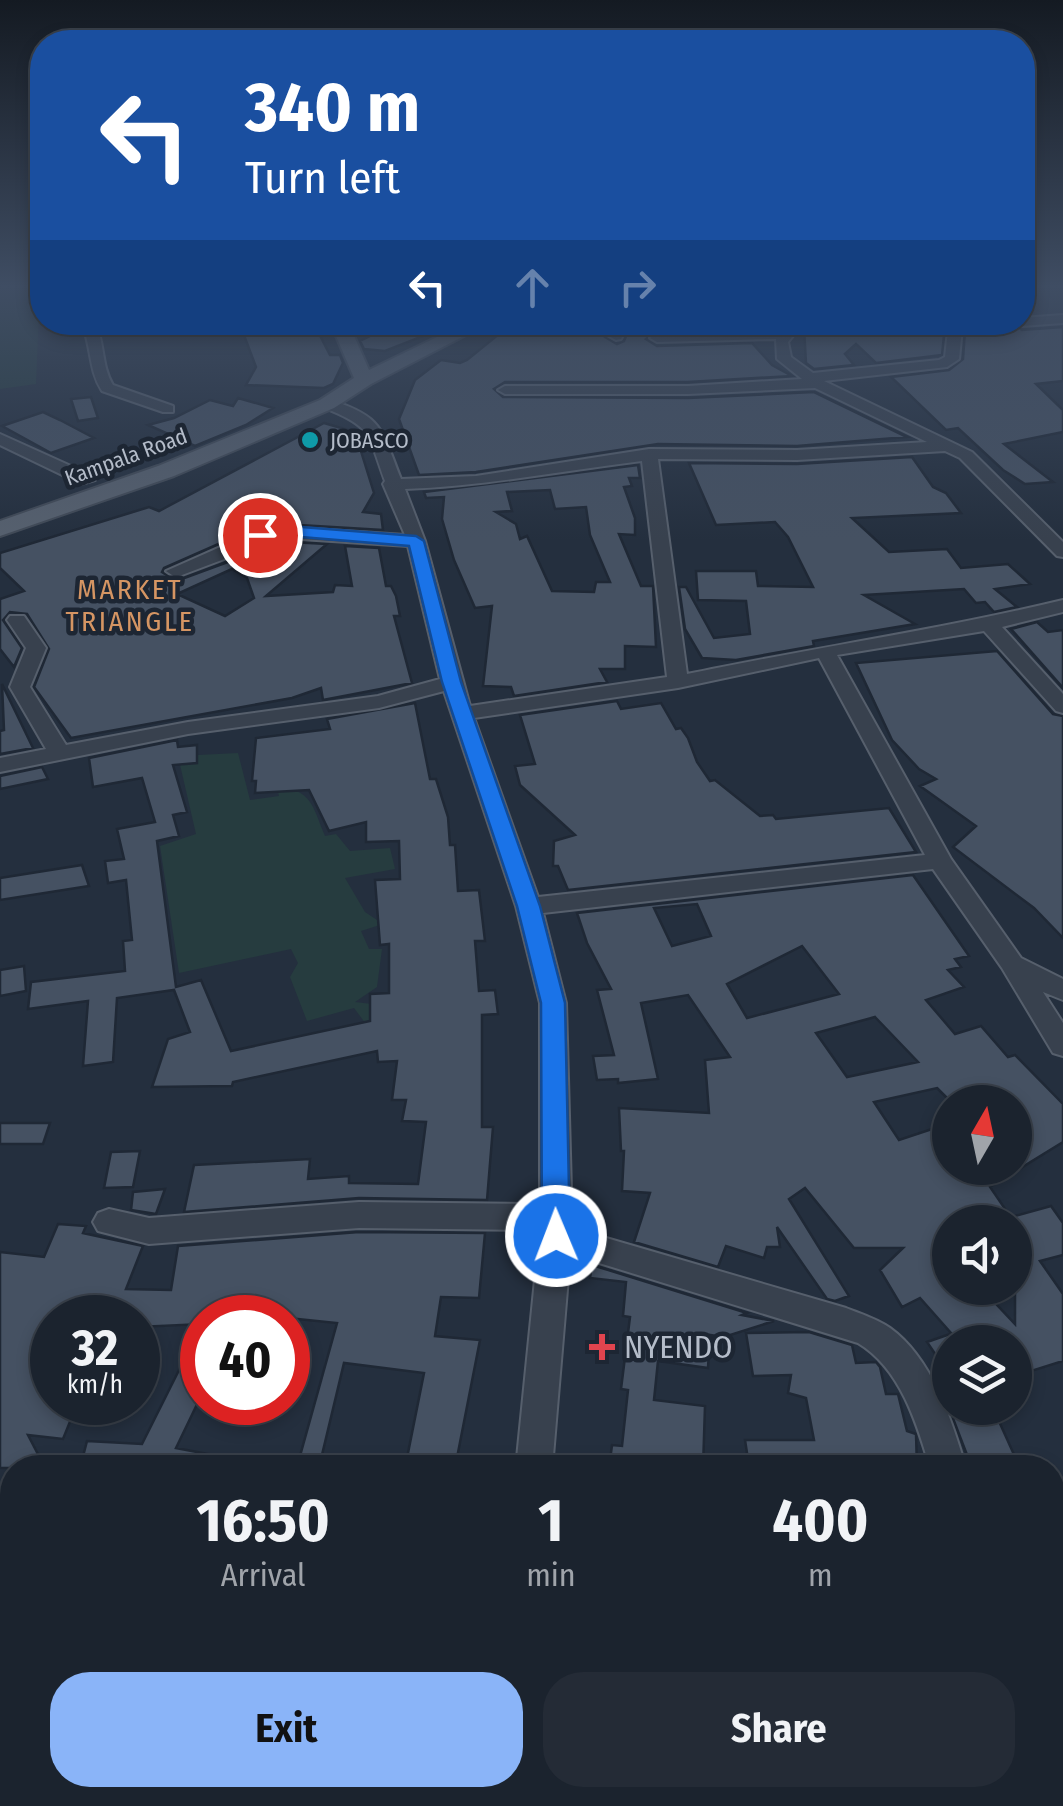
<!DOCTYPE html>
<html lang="en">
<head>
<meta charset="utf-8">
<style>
  body { margin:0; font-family:"Fira Sans Condensed",sans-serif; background:#242b36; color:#f1f3f6; height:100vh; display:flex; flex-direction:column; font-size:38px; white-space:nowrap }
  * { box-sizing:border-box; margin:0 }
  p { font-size:32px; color:#a0a4aa }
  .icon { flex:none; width:55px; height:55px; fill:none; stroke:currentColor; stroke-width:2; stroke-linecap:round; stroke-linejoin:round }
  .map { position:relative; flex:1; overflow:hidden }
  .side { position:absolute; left:0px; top:1455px; width:1065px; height:352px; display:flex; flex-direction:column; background:#1b232e; border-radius:40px 40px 0 0; box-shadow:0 5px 15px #0003,0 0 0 2px #39404a }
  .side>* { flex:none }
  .banner { position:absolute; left:30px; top:30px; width:1005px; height:305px; border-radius:40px; box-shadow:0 5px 15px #0003,0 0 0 2px #39404a; background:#1a4fa0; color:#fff; overflow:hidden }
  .needle { width:65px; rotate:9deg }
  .controls { position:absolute; left:932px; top:1085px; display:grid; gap:20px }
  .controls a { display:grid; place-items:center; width:100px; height:100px; border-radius:50%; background:#1b232e; box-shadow:0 5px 15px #0003,0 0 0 2px #39404a; font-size:50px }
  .speed { position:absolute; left:30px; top:1295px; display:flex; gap:20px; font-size:50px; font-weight:700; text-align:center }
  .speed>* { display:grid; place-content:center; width:130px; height:130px; border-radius:50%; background:#1b232e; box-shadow:0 5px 15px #0003,0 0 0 2px #39404a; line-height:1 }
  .speed small { font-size:25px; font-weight:400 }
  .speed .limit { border:15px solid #d22; background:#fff; color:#111 }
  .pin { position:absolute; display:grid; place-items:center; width:85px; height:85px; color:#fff; margin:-42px; border:5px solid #fff; border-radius:50%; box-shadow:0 2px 10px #0007 }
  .me { position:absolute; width:110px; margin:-55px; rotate:359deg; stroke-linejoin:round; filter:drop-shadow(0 0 8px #0008) }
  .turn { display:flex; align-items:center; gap:35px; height:210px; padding:0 50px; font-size:45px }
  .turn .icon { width:130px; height:130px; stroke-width:2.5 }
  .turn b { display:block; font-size:70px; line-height:85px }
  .lanes { display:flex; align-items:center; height:95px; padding:0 50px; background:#0003; justify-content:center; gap:50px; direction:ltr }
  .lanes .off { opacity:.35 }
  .eta { display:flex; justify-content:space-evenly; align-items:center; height:170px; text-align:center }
  .eta b { font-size:60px; font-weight:700; line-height:70px }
  .button { display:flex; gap:20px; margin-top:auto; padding:20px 50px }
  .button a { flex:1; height:115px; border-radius:40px; background:#8ab4f8; color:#111; font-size:40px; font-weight:700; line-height:115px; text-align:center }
  .button a+a { background:#242b36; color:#f1f3f6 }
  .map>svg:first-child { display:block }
  .green { fill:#263c3f }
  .building { fill:#455162; stroke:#1f2835; stroke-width:2.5; fill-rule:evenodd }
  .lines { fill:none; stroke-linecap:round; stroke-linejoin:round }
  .minor-casing { stroke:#565f6c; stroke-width:4 }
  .major-casing { stroke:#414a57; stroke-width:4 }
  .minor { fill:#38414e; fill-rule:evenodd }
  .major { fill:#56606e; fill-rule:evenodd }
  .route { fill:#1a73e8; stroke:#114b97; stroke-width:2.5 }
  .culture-dot { fill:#0f9aa8; stroke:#1d2633; stroke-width:4 }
  .health-dot { fill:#e0444e; stroke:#1d2633; stroke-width:4 }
  .labels { text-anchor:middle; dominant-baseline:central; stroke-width:9; stroke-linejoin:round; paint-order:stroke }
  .far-poi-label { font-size:22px; fill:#b4bcc9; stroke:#1d2633; text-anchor:start }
  .far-street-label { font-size:22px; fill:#b4bcc9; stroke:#1d2633 }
  .far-quarter-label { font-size:28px; letter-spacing:2.5px; fill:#d59563; stroke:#1d2633 }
  .near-poi-label { font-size:32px; fill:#b4bcc9; stroke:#1d2633; text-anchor:start }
</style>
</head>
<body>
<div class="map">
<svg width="1063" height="1806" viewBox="0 0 1063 1806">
  <rect width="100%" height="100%" fill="#242f3e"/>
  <path class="green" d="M0 287H40L36 384 0 389Z
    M238 753 250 800 279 796 277 788C312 788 313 808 325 836L336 834 350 851 390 848 395 869 345 878 365 912 383 924 361 931 369 949H382L377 987 355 1002 372 1004 379 1013 366 1024 354 1008 307 1021 290 977 298 963 291 949 179 973 160 846 196 834 178 756Z"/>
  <path class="building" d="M239 322H313L330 355H340L343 363 333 384 324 388 246 385 256 367Z
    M365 322H454V324L385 351 364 349 360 341 372 335Z
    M514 322H611L605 337 617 344 624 341 632 322H729L739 328 657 330 646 339 657 346 752 343 772 365 792 376 688 382H505L494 389 503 397 688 398 814 392 907 437 797 446 658 444 476 472 419 475 399 419 415 380 441 360 460 363 467 360Z
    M808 322H940L945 325 942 355 876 363 856 344 845 354 854 365 814 369 806 363 804 328Z
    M1012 323 1022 330 1063 327V381L1036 384 1063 410V432L1004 444 1053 482 1025 484 1003 470 958 428 946 430 891 377 949 370 963 359 965 331Z
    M91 397 98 418 78 421 71 399Z
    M238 398 273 408 246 425 195 446 148 425 174 418 210 400 233 406Z
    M43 412 60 420 94 438 51 453 2 426Z
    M324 423 355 432 374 493 363 512 381 514 383 530 266 523 164 568 162 572 176 581 244 556 272 541 327 544 266 596 333 592 335 585 352 586 345 546 379 548 386 586H391L396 596 400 616H394L412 683 323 700 321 688 292 698 71 738 34 687 49 649 27 614 10 612 3 620 22 648 14 667 0 649V599L24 591 0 568V553L149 507 159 511ZM232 569 247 578 254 598 225 616 177 594Z
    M912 457 933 487 946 493 961 513 852 518 889 552 947 549 961 568 1008 564 1030 584 995 589 1017 607 994 612 985 602 976 603 964 589 864 595 915 624 813 641 814 646 736 660 702 658 685 629 679 587H686L714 638 750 634 746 601 698 600 696 571H756L758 586 813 587 788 537 775 522 716 525 689 463 797 464Z
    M638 465 640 478H629L632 486 624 487 635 518V535L619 534 641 586H653L656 647 625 646V669H600L607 682 514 696 511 687 483 686 492 606 475 608 454 560 442 519 444 497 426 498 424 492ZM550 490 555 509 586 507 590 535 610 582H596L594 592 552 591 527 536 520 539 516 524 496 512 512 511 507 492Z
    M1037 622 1048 632 1063 630V688L1011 629Z
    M997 651 1053 714 1063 716V938L1034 908 953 847 976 826 920 786 936 779 919 769 892 740 856 663Z
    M2 684 33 748 0 754V731L4 730Z
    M617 701 621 709 661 703 676 729 681 728 688 738 697 762 710 781 715 780 760 816 773 815 776 819 889 808 916 852 568 890 558 866H553L554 841 575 835 520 785 515 766 535 764 520 715Z
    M415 703 430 779H436L448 817 450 845H455L458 891 479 890 485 941H475L479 991 495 990 498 1014 482 1015V1127H493L487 1200 359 1198 184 1212 194 1165 310 1159 308 1179 349 1176V1183L418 1184 426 1122 402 1121 406 1100H392L397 1061 378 1062 377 1051 233 1082 232 1086 152 1087 168 1039 190 1032 174 990 117 998 113 1062 83 1066 88 1001 28 1009 31 982 125 971 123 941 132 940 126 880 108 883 105 861 124 859 117 829 155 822 142 778 93 787 89 758 177 740 178 747 197 745V763L173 765 187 812 173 815 179 836 157 841 176 987 201 980 231 1051 370 1021V994L389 993V944L380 945 375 880 400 879 399 841 366 842V822L329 831 309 790 255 793 256 781H252L256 738 330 729 327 719Z
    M42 767 48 779 0 789V776Z
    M82 865 89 886 0 900V878Z
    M913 875 969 956 955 959 961 967 948 970 964 987 926 1000 955 1034 981 1026 1008 1057 1015 1055 1063 1104V1142L990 1187 1014 1222H950V1288H981L1015 1324V1216L1051 1206 1063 1223V1255L1040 1261 1063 1294V1361L1015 1376V1342H959L920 1298 902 1307 880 1270 903 1248H854L805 1188 789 1199 849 1296 835 1301 827 1299 777 1227 780 1247H767L764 1258 726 1246 718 1267 634 1242 650 1193 622 1191 624 1151H621L619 1108 709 1113 705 1060 730 1057 688 995 641 1003 658 1079 618 1083V1079L597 1080 593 1056 614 1055 597 990 611 989 587 943 577 913ZM697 904 711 936 672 946 654 908ZM802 946 839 994 747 1018 727 984ZM875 1017 918 1062 847 1077 816 1033ZM937 1088 951 1102H1015V1168H950V1123L899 1140 874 1102Z
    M24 966 26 991 0 996V970Z
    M0 1123H50L43 1144H0Z
    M140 1151 133 1187 104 1188 111 1152Z
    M165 1189 156 1214 131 1210 133 1192Z
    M58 1224 86 1226 83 1233 143 1246 126 1289 171 1290 178 1246 359 1232 485 1233 479 1298 441 1297 435 1336 480 1340 455 1468H405L424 1373 344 1363 321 1459 300 1456 337 1323 288 1318H202V1394L176 1448 229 1458 228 1468H80L87 1441 142 1444 202 1324 138 1327V1318H52L44 1357 52 1358V1402H78L63 1439 28 1435 41 1460 28 1468H0V1252L44 1257Z
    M592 1265 747 1313 742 1315 774 1321 724 1337 710 1335 708 1368 658 1361 654 1400 705 1406 703 1468H609L612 1445 622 1446 628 1390 621 1389 630 1317 623 1316 626 1282 590 1278Z
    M809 1332 852 1345 856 1363 876 1362 880 1367 886 1394H898L907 1431 916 1434 917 1468 749 1466 745 1440H814L806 1398 788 1393 791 1375 753 1376 746 1333Z
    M950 1334V1376L927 1342Z
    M949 1408H993L1020 1468H972Z"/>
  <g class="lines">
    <defs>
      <path id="minor" d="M1063 315V323L1022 326 1016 322H1022V318Z
        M81 322H95C105 343 101 365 113 385L173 406V412H163L102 391C88 369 92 346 81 322Z
        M615 322H629L621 339 616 340 609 336Z
        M790 322H804L788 342 791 357 813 373 939 360 945 357 949 322H999L962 328 959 359 947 367 824 381 972 452 1063 542V557L1057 556 960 458 945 451 797 460 658 459 687 674C812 648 939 630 1063 600V612L1002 627 1063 694V713L1056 711 984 631 837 655 951 859 1021 958 1063 979V1000L1043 992 1063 1023V1056L1053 1053 1002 968 933 869 543 913 566 1003 572 1228 846 1308C861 1314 877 1319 890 1328 932 1358 952 1421 966 1468H930C917 1423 900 1368 858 1343L570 1254 552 1468H516L540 1230 359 1228 149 1244 98 1231 93 1222 98 1213 109 1209 149 1218 359 1202 540 1204V1003L516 906 444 691 379 708 188 734 0 772V758L46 749 10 687 26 648 7 620 10 616H24L46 648 30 687 66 745 188 722 378 696 440 679 408 546 271 537 243 552 182 575 175 577 166 571 268 526 405 535 383 484 385 481C367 431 372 427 322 407L319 404 327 399C383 416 381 428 401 479L476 476 649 449 797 450 927 442 815 388 688 394H505L498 390 505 386H688L802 379 777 359 776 339 657 342 650 338 657 334 783 331ZM642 461 667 677 470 706 425 541 405 489C484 486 562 471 642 461ZM819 658 925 855 538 897 474 718 678 688Z
        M0 434 93 476 95 480 81 484 0 445Z
        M0 1593 12 1595V1633L0 1631Z
        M1052 1766 1063 1770V1806H1038L1034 1795H1052Z
        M473 1795H515L513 1806H471Z"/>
      <path id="major" d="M330 322H348L369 370 468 322H491L371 384 334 408 174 476 0 536V521L158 466 320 400 354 378Z"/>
    </defs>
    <use href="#minor" class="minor-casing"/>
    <use href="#major" class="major-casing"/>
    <use href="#minor" class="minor"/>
    <use href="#major" class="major"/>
  </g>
  <linearGradient id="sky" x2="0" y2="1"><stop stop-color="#141a22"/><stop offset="0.53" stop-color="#3f4d63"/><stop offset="1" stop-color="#3f4d63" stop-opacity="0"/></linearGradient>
  <rect width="1063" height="540" fill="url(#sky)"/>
  <path class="route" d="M276 525 416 536 424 541 461 682 540 906 565 1003 570 1236 566 1245 556 1248 546 1245 542 1236 541 1003 517 906 442 682 409 546 277 535 260 540 252 535Z"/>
  <circle class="culture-dot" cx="310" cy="440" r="10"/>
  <path class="health-dot" d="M597 1332h10v10h10v10h-10v10h-10v-10h-10v-10h10z"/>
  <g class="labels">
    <g class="far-poi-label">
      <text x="330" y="440">JOBASCO</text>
    </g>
    <g class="far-street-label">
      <text transform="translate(126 457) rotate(-20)">Kampala Road</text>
    </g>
    <g class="far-quarter-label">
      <text x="130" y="589">MARKET<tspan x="130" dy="32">TRIANGLE</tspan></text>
    </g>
    <g class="near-poi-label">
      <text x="624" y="1347">NYENDO</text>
    </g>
  </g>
</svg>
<div class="controls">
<a><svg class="needle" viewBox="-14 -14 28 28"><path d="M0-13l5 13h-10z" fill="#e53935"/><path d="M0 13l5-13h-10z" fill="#a0a4aa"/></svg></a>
<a><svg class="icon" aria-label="sound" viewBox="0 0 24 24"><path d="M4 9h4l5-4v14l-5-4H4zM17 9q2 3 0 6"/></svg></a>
<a><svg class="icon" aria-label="layers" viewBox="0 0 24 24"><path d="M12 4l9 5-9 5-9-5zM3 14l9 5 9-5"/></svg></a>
</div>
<div class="speed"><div>32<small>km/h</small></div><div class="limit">40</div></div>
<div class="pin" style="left:260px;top:535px;background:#d93025"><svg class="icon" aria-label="arrive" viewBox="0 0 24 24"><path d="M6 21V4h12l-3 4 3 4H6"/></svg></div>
<svg class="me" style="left:556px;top:1236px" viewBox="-20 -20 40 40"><circle r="17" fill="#1a73e8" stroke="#fff" stroke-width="3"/><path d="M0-11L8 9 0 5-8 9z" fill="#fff"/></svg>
<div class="banner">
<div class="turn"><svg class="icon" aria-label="left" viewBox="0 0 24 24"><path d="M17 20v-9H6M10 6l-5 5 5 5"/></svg><div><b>340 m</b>Turn left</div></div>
<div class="lanes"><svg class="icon" aria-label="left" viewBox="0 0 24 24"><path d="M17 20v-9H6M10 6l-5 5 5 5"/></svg><svg class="icon off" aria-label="ahead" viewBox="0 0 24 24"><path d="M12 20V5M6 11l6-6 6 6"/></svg><svg class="icon off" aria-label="right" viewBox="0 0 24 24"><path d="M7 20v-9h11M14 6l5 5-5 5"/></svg></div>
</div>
<section class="side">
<div class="eta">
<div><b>16:50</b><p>Arrival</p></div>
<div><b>1</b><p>min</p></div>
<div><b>400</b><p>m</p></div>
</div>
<div class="button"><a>Exit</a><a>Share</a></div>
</section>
</div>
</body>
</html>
